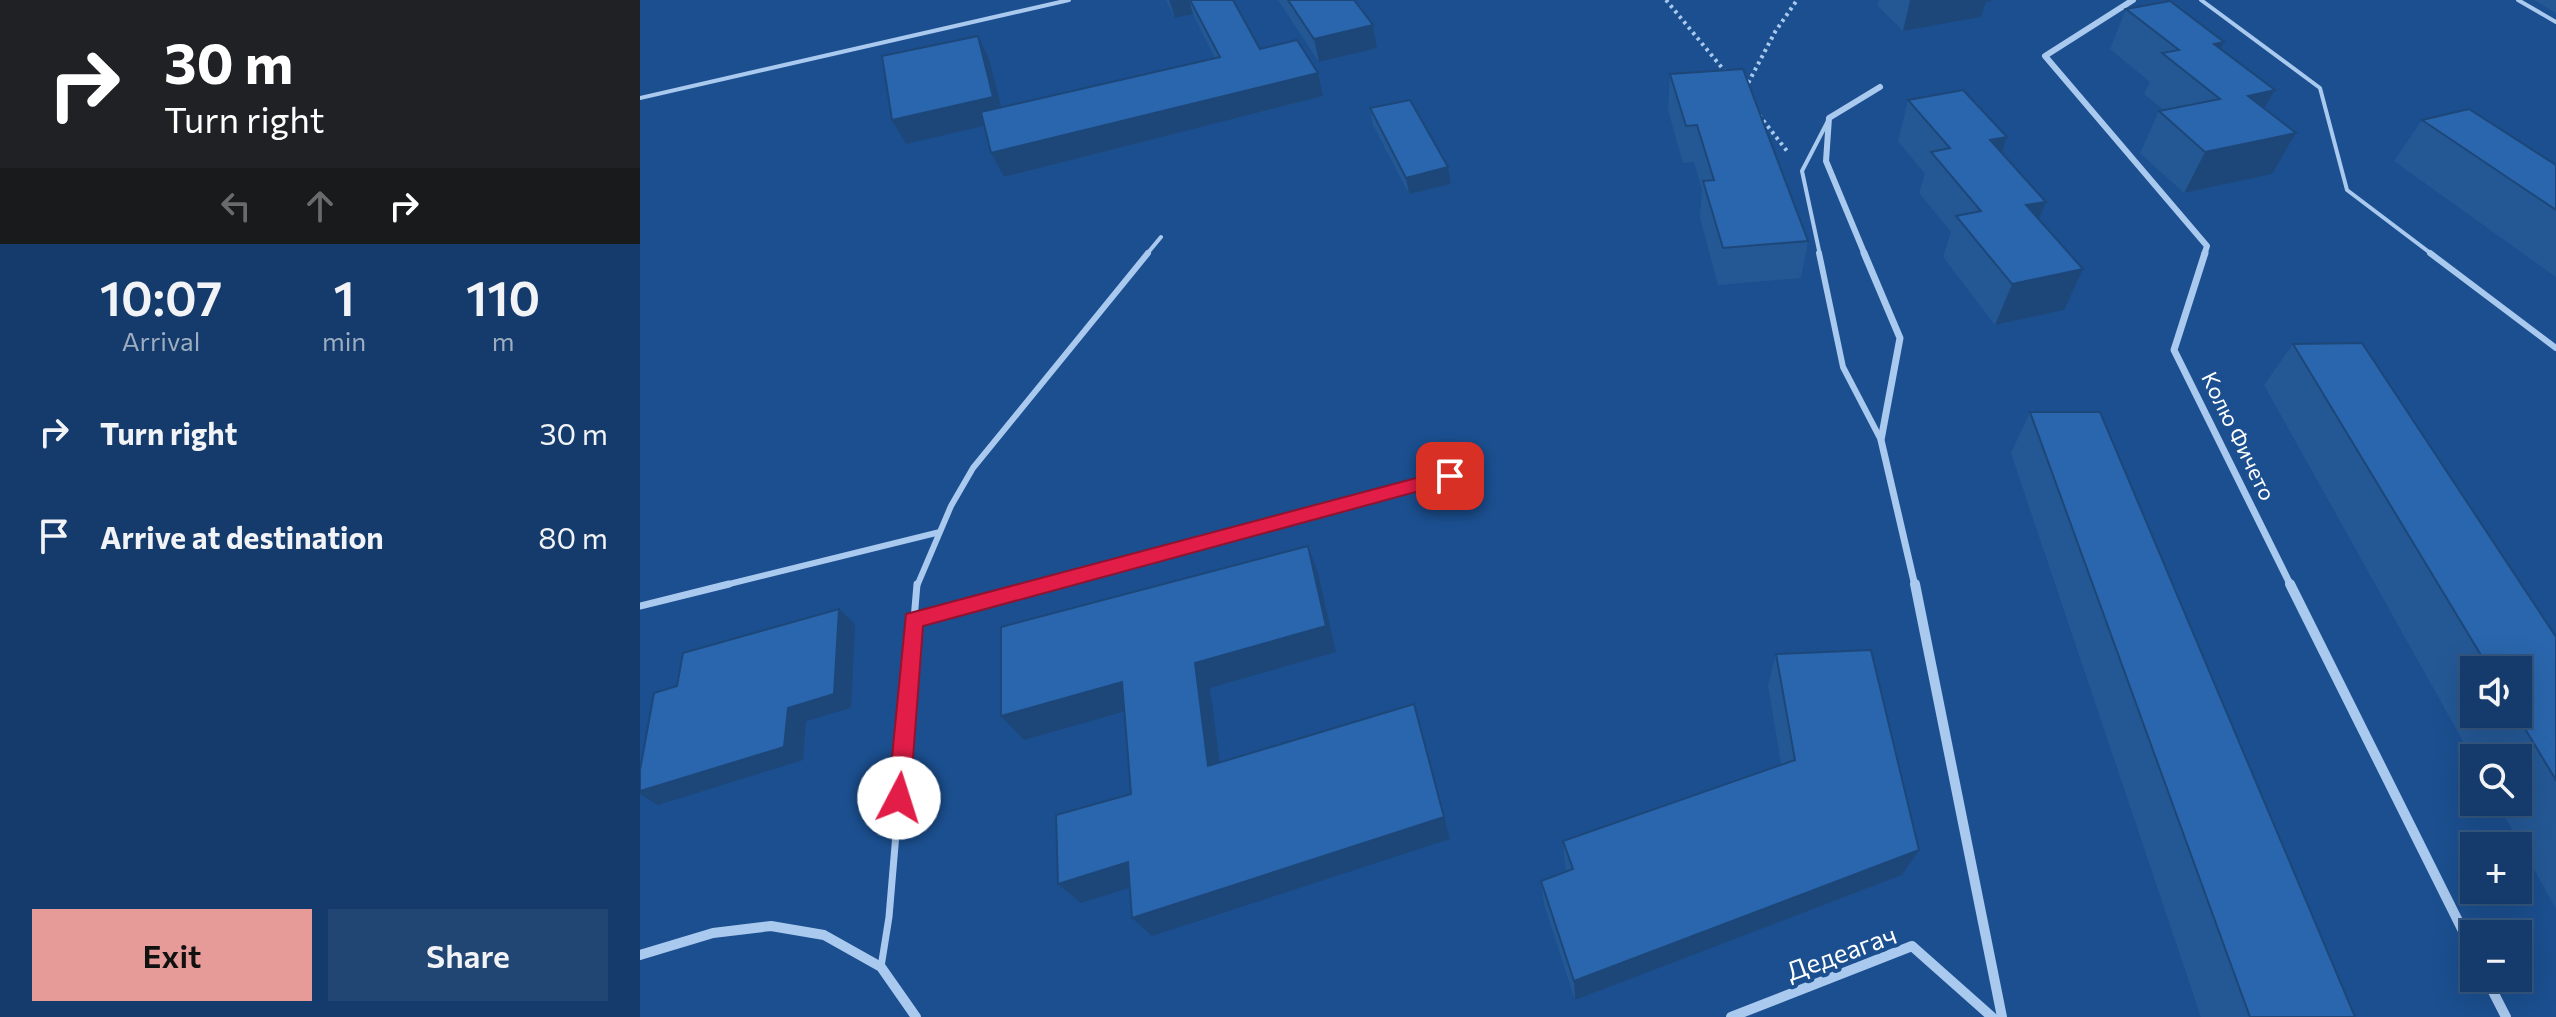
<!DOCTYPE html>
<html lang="en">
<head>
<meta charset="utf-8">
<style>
  body { margin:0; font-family:Commissioner,sans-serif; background:#214673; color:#f1f3f6; height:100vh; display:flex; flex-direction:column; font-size:30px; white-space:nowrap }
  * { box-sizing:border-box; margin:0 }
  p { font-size:26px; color:#9dadc1 }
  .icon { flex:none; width:44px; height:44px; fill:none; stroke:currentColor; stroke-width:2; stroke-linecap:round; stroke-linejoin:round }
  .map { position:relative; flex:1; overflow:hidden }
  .details { display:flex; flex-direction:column; background:#143b6b; width:640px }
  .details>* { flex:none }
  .banner { background:#202124; color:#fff; overflow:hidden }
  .fabs { position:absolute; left:1820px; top:656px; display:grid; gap:16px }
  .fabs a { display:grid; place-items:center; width:72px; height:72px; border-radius:0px; background:#143b6b; box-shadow:0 8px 32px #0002,0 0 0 2px #33557e; font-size:40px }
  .pin { position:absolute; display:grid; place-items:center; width:68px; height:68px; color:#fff; margin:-34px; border-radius:16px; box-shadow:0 4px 12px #0006 }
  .me { position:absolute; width:88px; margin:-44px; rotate:5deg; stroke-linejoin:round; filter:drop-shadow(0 0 6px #0008) }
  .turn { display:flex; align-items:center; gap:28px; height:168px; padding:0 32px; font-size:36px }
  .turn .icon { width:104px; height:104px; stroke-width:2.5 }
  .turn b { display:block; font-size:56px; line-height:68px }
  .lanes { display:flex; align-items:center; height:76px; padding:0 32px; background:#0003; justify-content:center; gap:40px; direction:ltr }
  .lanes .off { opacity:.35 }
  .eta { display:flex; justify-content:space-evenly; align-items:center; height:136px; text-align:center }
  .eta b { font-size:48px; font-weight:600; line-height:56px }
  .primary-button { display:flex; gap:16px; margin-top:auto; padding:16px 32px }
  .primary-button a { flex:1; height:92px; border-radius:0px; background:#e69b98; color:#111; font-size:32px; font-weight:600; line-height:92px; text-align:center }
  .primary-button a+a { background:#214673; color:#f1f3f6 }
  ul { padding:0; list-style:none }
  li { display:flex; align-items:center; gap:24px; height:104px; padding:0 32px }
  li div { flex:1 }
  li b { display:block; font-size:30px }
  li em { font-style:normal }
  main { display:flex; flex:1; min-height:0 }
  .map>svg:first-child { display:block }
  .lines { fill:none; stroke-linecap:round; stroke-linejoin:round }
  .path { stroke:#a9c9ee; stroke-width:4; stroke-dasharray:3 4; stroke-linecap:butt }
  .lane-far2 { stroke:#a9c9ee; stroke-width:4 }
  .lane-far1 { stroke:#a9c9ee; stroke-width:6 }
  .lane { stroke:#a9c9ee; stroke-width:7 }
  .street-far2 { stroke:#a9c9ee; stroke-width:6 }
  .street-far1 { stroke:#a9c9ee; stroke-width:7 }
  .street { stroke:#a9c9ee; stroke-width:10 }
  .wall { fill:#245895; fill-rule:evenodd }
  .shaded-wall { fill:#1d4779 }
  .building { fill:#2a66ad; stroke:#1d4779; stroke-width:2 }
  .route { fill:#e11d48; stroke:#92132f; stroke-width:2 }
  .labels { text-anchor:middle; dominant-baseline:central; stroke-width:8; stroke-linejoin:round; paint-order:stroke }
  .street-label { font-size:22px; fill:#fff; stroke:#1b4f8f }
  .near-street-label { font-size:26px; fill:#fff; stroke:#1b4f8f }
</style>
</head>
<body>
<main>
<section class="details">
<div class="banner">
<div class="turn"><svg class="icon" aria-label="right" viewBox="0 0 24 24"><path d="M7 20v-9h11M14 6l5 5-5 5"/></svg><div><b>30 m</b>Turn right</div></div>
<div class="lanes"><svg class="icon off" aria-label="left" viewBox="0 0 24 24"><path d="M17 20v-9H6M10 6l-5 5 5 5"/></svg><svg class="icon off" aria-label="ahead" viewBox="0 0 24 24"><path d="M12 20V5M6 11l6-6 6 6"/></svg><svg class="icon" aria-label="right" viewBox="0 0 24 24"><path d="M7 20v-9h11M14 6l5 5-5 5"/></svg></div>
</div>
<div class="eta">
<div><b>10:07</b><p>Arrival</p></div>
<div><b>1</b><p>min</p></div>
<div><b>110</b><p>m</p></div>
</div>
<ul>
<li><svg class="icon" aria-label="right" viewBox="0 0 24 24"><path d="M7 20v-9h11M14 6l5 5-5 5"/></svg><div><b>Turn right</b></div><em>30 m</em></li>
<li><svg class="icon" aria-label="arrive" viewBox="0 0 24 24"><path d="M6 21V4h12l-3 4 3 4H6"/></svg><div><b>Arrive at destination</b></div><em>80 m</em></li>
</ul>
<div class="primary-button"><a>Exit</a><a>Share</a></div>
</section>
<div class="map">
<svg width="1916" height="1017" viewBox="0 0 1916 1017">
  <rect width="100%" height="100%" fill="#1b4f8f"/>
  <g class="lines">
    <path class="path" d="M1026 0 1088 75
      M1105 89 1135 32 1157 0
      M1119 115 1147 151"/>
    <path class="lane-far2" d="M1561 0 1680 88 1707 190 1793 255
      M1878 0 1916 22
      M0 98 429 0
      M506 255 521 237
      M1180 255 1162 171 1189 119"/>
    <path class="lane-far1" d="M1179 253 1203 367 1241 440
      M1790 253 1916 348
      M81 586 300 532
      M277 586 311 506 333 468 508 253
      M400 586 810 476"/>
    <path class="lane" d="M0 606 89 584
      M273 620 407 584
      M241 967 249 917 277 584"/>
    <path class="street-far2" d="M1493 0 1405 56 1567 246 1564 255
      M1225 255 1186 161 1189 118 1240 87"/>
    <path class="street-far1" d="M1224 253 1260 338 1241 440 1275 586
      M1565 253 1534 350 1651 586"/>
    <path class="street" d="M1275 584 1362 1017
      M1650 584 1834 953
      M0 955 73 933 131 926 184 935 241 967 276 1017
      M1846 978 1866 1017
      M1091 1017 1272 946 1352 1017"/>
  </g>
  <path class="wall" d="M526 0H593L620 49 683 96 364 177 351 153 344 125 266 144 349 59 361 108 575 58 553 14 535 18Z
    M638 0H714L733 25 737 48 679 62Z
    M1239 0H1356L1346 2 1341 17 1263 31 1238 6Z
    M1894 0H1916V13Z
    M1486 9 1584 42 1581 49 1635 90 1625 109 1656 133 1632 174 1544 193 1500 153 1519 111 1524 110 1504 94 1510 82 1470 49Z
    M1030 74 1168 241 1161 278 1078 285 1060 218 1062 189 1054 162 1043 163 1028 110Z
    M1268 100 1362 153 1406 202 1399 219 1424 310 1355 325 1303 257 1311 232 1279 193 1285 174 1258 141Z
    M730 108 808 167 811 184 769 194 733 125Z
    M1782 120 1916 165V277L1754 161Z
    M1653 344 1916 637V909L1857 802H1878V758H1834V761L1624 385ZM1834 670H1878V714H1834Z
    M1390 412 1715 1017H1561L1371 453Z
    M1136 654 1262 875 935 1000 904 904 901 881 927 872 925 866 923 841 1141 764 1128 685Z"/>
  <path class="shaded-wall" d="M529 0H549L553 14 535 18Z
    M1270 0H1356L1346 2 1341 17 1263 31Z
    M733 25 737 48 679 62 674 39Z
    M338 36 349 59 365 121 266 144 252 120Z
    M1584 42 1565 82 1574 44Z
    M678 73 683 96 364 177 351 153Z
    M1635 90 1612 131 1608 96Z
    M1656 133 1632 174 1544 193 1565 152Z
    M1367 137 1353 178 1350 140Z
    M808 167 811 184 769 194 766 178Z
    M1406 202 1389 243 1386 205Z
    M1443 269 1424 310 1355 325 1372 284Z
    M668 546 678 573 696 652 570 688 583 788 568 766 555 663Z
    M199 609 215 624 211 708 166 721 163 760 18 805 0 794V791L148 708Z
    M482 682 500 707 384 740 361 716Z
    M774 704 810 839 512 936 492 918Z
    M1279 850 1262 875 935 1000 934 981Z
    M488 862 508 882 441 903 418 884Z"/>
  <path class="building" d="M550 0H593L620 49 657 40 678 73 351 153 341 112 580 57Z
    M648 0H714L733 25 674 39Z
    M1530 1 1584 42 1574 44 1635 90 1608 96 1656 133 1565 152 1519 111 1580 99 1522 53 1539 50 1486 9Z
    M338 36 353 97 252 120 242 56Z
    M1103 69 1168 241 1083 248 1063 181 1074 180 1057 125 1046 126 1030 74Z
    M1323 90 1367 137 1350 140 1406 202 1386 205 1443 269 1372 284 1316 216 1341 211 1291 152 1310 148 1268 100Z
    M770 100 808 167 766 178 730 108Z
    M1829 109 1916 165V210L1782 120Z
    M1722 343 1916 637V780L1876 714H1878V670H1850L1653 344Z
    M1390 412H1460L1715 1017H1610Z
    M668 546 686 626 555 663 568 766 774 704 804 817 492 918 488 862 418 884 416 815 491 794 482 682 361 716V627Z
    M199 609 194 694 148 708 144 747 0 791V770L14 693 37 686 43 653Z
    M1231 650 1279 850 934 981 901 881 933 869 923 841 1155 760 1136 654Z"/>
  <path class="route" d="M810 469 816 471 819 476 816 481 283 626 270 798 267 806 259 809 251 806 248 798 266 614Z"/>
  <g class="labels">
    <g class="street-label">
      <text transform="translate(1599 436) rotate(64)">Колю Фичето</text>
    </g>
    <g class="near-street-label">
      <text transform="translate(1201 952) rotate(-20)">Дедеагач</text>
    </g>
  </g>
</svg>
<div class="fabs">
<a><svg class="icon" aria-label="sound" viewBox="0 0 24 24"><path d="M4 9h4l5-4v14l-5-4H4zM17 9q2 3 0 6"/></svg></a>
<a><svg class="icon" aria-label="search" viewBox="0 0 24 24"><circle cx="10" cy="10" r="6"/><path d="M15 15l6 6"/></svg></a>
<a>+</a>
<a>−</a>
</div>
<div class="pin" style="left:810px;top:476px;background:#d93025"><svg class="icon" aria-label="arrive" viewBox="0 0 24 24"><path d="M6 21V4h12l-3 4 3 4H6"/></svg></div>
<svg class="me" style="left:259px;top:798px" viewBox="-20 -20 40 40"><circle r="19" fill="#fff"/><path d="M0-13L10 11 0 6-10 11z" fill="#e11d48"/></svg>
</div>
</main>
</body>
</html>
